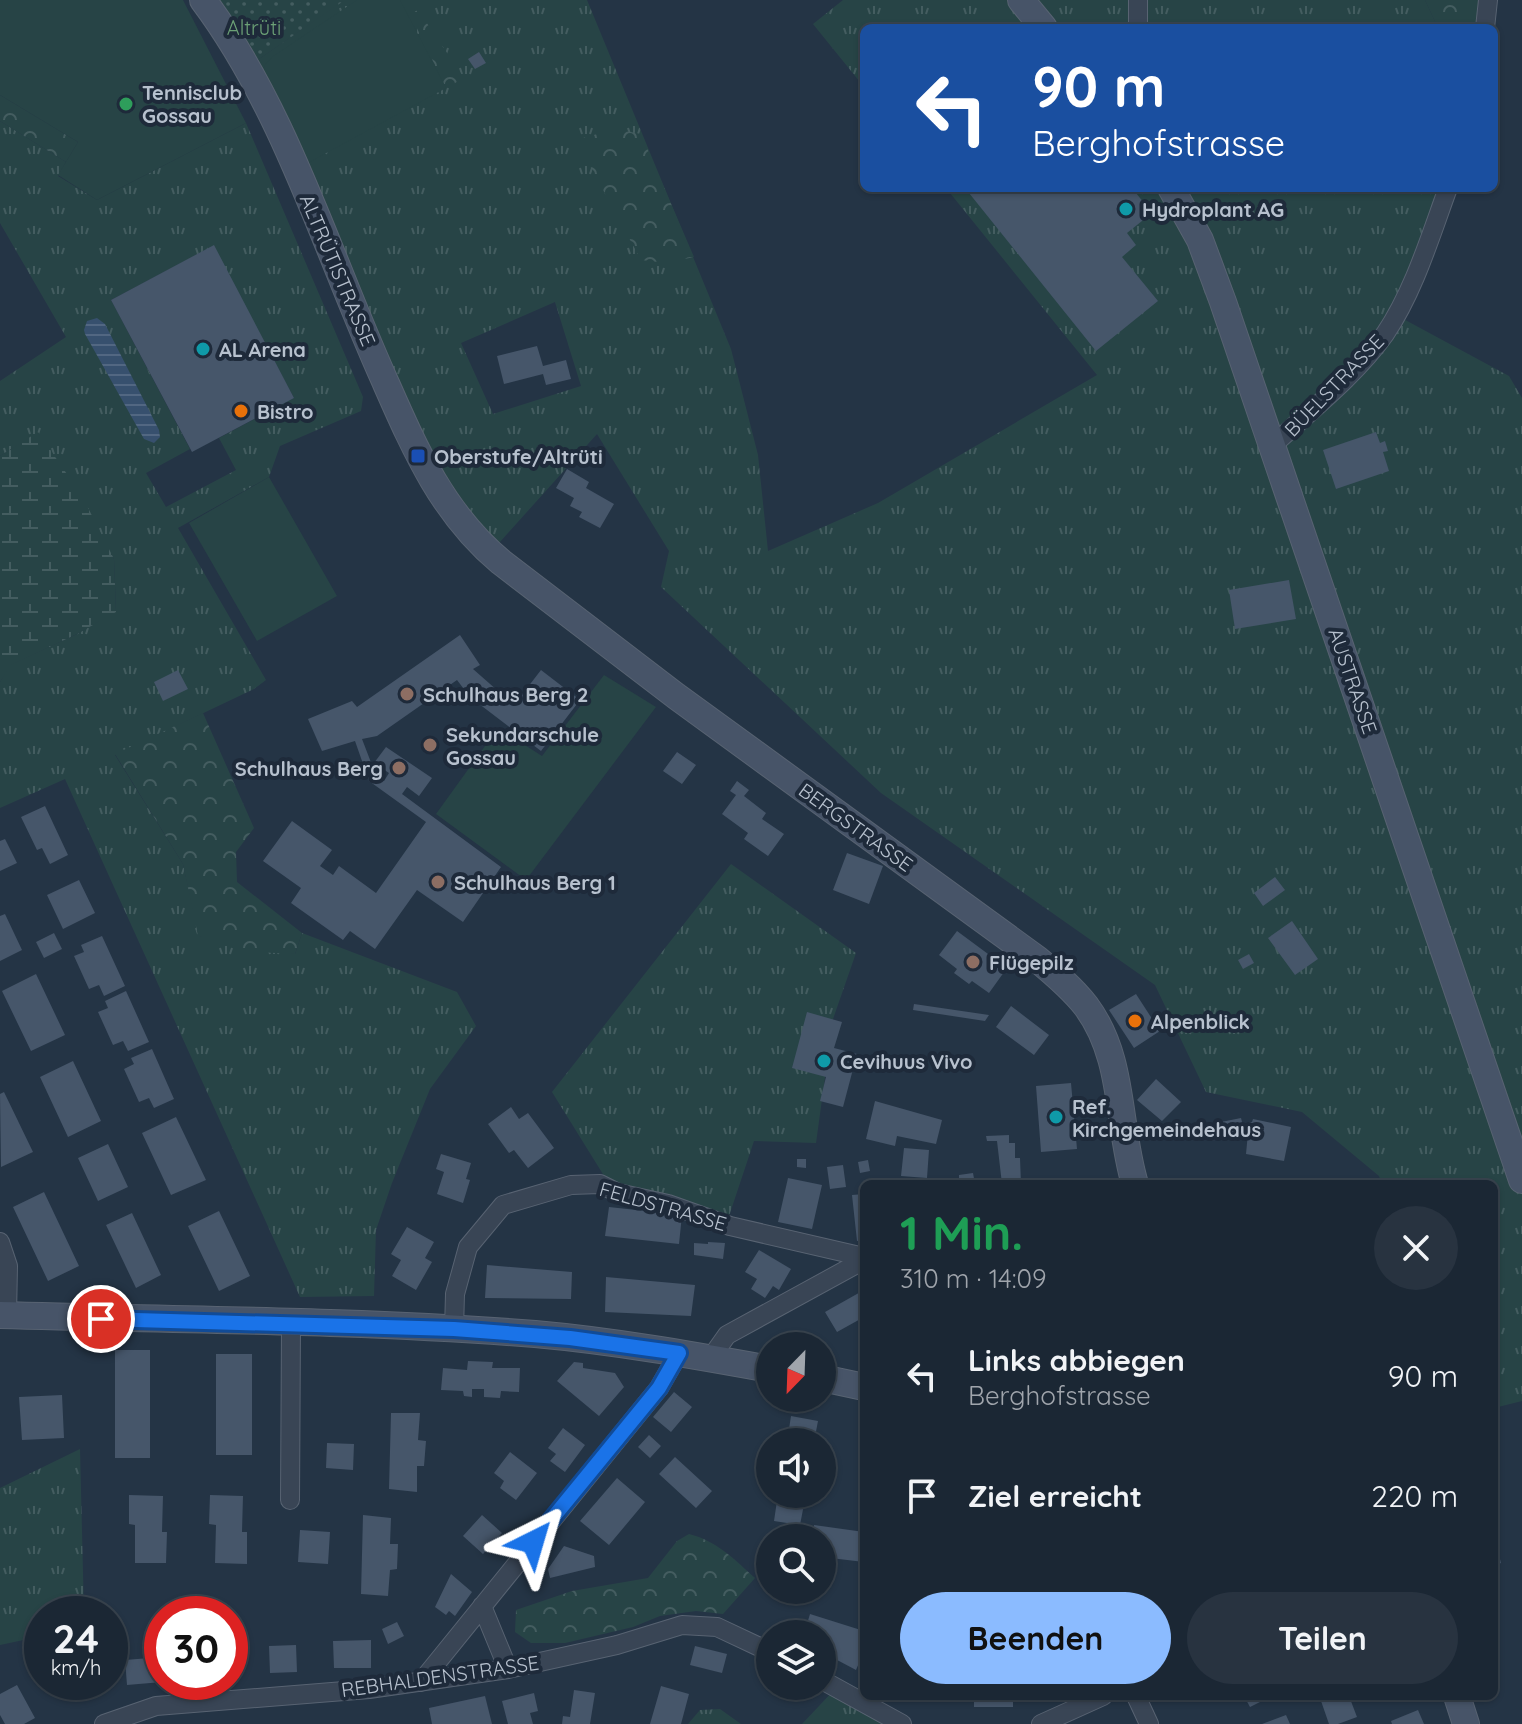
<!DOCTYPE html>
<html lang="de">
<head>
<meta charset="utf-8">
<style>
  body { margin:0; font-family:Quicksand,sans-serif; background:#283340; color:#f1f3f6; height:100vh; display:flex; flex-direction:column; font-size:30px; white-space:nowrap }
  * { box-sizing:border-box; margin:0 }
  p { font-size:26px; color:#a0a5ac }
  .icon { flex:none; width:44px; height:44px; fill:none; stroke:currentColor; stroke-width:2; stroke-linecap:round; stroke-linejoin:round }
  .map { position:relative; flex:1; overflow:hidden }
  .drawer { position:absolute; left:860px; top:1180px; width:638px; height:520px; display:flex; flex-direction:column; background:#1b2734; border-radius:12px; box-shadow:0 2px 6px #0004,0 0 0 2px #39444f }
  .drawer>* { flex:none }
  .banner { position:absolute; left:860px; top:24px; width:638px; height:168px; border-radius:12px; box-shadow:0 2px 6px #0004,0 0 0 2px #39444f; background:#1a4fa0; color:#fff; overflow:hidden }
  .needle { width:52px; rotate:203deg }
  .fabs { position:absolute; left:756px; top:1332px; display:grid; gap:16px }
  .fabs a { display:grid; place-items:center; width:80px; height:80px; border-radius:50%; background:#1b2734; box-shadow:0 2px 6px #0004,0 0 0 2px #39444f; font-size:40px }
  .speed { position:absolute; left:24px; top:1596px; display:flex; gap:16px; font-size:40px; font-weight:700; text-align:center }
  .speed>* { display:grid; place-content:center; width:104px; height:104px; border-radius:50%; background:#1b2734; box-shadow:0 2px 6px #0004,0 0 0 2px #39444f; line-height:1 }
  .speed small { font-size:20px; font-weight:400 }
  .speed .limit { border:12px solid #d22; background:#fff; color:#111 }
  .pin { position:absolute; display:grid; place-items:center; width:68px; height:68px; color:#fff; margin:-34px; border:4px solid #fff; border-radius:50%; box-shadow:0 2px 8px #0007 }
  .me { position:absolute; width:88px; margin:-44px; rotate:40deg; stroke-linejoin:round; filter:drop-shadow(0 0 6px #0008) }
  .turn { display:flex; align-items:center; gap:28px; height:168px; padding:0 40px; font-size:36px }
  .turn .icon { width:104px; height:104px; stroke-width:2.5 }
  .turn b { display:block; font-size:56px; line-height:68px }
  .round { display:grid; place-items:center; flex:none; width:84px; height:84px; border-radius:42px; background:#283340 }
  .summary { display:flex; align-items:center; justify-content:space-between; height:136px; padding:0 40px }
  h1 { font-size:48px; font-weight:800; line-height:60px; color:#1e9e55 }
  .button { display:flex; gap:16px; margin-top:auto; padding:16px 40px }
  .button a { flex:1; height:92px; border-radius:48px; background:#8bbbff; color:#111; font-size:32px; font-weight:800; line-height:92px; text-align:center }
  .button a+a { background:#283340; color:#f1f3f6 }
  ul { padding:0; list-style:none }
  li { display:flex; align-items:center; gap:24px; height:120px; padding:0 40px }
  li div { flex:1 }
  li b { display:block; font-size:30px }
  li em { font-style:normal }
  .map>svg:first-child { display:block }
  .grass { fill:url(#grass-tufts); fill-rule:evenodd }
  .forest { fill:url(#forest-crowns) }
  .wetland { fill:url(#wetland-marsh) }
  .park { fill:url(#park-dots) }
  .garden { fill:#274446 }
  .water { fill:url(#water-rules) }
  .building { fill:#46566a }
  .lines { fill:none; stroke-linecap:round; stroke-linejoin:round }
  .street-casing { stroke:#586372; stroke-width:20 }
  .secondary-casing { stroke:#586372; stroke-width:28 }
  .street { stroke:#394555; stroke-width:18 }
  .secondary { stroke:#475468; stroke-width:26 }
  .route-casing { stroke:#114b97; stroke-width:20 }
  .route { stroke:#1a73e8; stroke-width:14 }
  .leisure-dot { fill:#2e9e5b; stroke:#1e2a3a; stroke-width:3 }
  .culture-dot { fill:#0f9aa8; stroke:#1e2a3a; stroke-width:3 }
  .food-dot { fill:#e8710a; stroke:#1e2a3a; stroke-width:3 }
  .transit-dot { fill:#1a4fb4; stroke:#1e2a3a; stroke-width:3 }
  .education-dot { fill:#8d6e63; stroke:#1e2a3a; stroke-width:3 }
  .labels { text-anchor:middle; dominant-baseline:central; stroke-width:8; stroke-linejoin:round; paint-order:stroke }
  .park-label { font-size:20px; fill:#6ca176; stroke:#1e2a3a }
  .poi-label { font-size:20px; font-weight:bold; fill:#b7c1ce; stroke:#1e2a3a; text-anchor:start }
  .street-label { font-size:20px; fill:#b7c1ce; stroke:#1e2a3a }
</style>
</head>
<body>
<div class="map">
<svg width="1522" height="1724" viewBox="0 0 1522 1724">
  <defs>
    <pattern id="grass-tufts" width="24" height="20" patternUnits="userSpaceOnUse" patternTransform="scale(2)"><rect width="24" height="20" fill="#274446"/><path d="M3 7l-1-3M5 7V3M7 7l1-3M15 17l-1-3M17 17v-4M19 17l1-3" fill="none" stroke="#445d60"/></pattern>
    <pattern id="forest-crowns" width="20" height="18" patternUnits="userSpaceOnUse" patternTransform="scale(2)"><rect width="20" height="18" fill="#274446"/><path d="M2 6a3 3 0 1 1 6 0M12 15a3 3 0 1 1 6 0" fill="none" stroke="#445d60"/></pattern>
    <pattern id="wetland-marsh" width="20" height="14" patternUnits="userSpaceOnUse" patternTransform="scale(2)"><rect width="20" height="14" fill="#274446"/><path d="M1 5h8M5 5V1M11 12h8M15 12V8" fill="none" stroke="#445d60"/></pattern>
    <pattern id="park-dots" width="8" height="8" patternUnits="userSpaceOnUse" patternTransform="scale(2)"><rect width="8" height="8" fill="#274446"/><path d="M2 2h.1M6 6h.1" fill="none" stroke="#445d60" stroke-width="1.8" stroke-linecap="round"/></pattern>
    <pattern id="water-rules" width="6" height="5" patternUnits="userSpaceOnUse" patternTransform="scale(2)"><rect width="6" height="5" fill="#37506e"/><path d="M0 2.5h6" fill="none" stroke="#526782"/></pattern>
  </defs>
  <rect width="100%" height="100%" fill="#243445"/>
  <path class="grass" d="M344 0H587L731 349 758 455 768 551 878 503 1097 375 946 188H1448L1396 315 1509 376 1522 398V1401L1494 1408V1184H1382L1379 1176 1302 1112 1206 1092 1155 985 881 793 661 587 669 551 597 434 490 553 454 514 246 68ZM555 302 581 386 493 414 461 343Z
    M843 0H1425L1438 28H864V87L813 24Z
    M0 121 66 162 58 176 97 200 246 123 363 397 361 411 280 446 269 477 178 528 266 680 254 689 115 755 183 864 199 936 295 954 302 933 457 992 476 1026 430 1089 392 1183 376 1230 374 1296 300 1297 65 779 0 808V682L10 665 77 634 116 611 114 559 38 433 0 456V381L66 337 0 223ZM213 246 294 398 219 438 236 470 166 507 146 473 190 449 111 300Z
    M731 864 856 953 833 1019 816 1143 754 1141 729 1216 661 1194 606 1179 552 1092Z
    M80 1449 84 1614H42V1636L0 1645V1488Z
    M836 1688 902 1724H802Z
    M720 1709 741 1724H688L700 1710Z"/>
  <path class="forest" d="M1425 0H1488L1485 28H1438Z
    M418 10 464 78 446 88 410 14Z
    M0 95 78 142 66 162 0 121Z
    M615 129 641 134 694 257 666 263 641 260 576 140Z
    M203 713 254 828 236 852 237 882 302 933 295 954 257 952 198 936 183 864 115 754Z
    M689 1534C717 1541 734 1559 755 1578L723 1614 696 1611 660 1616 633 1627 565 1643H531L515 1632 516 1610 572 1591 648 1578 677 1541Z"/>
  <path class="wetland" d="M38 432 82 496 114 559 116 612 77 634 11 665 0 682V456Z"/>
  <path class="park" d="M203 0H345L246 68Z"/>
  <path class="garden" d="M0 0H183L246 123 97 200 58 175 78 142 0 95Z
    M357 0H400L446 88 306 164 264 76 265 65 272 57Z
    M269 477 337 596 257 641 189 523Z
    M604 675 656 707 526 880 436 814 498 728 542 756Z"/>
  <path class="water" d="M97 318 105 324 159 430 160 437 154 443 144 439 85 334 84 330 87 321Z"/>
  <path class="building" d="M479 52 486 63 475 69 468 59Z
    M965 188H1132L1152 213 1127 233 1136 245 1122 257 1158 301 1096 351Z
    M214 245 294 398 192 452 111 300Z
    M537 346 543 366 566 360 571 379 546 385 543 374 504 384 497 356Z
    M1376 432 1380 443 1385 441 1388 451 1383 452 1389 471 1336 489 1323 450Z
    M567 469 589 482 586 488 614 504 600 528 579 517 582 512 570 506 574 498 556 488Z
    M1289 580 1296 619 1235 629 1229 590Z
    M460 635 480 665 473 669 514 705 541 670 580 700 541 751 470 697 457 680 377 736 362 739 377 778 384 781 389 773 374 763 386 747 432 778 419 796 407 787 402 794 501 867 463 922 417 890 375 949 350 931 343 940 291 903 301 888 263 861 292 821 332 850 320 866 333 875 339 866 376 893 426 822 369 781 355 741 322 751 308 719 352 701 357 707Z
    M178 670 188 689 163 701 154 682Z
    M677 752 696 765 682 784 663 771Z
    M737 781 749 790 744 796 766 813 762 819 784 834 768 856 744 839 748 833 722 814 736 795 730 791Z
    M45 806 68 855 50 864 42 848 37 850 21 817Z
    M5 839 17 863 0 871V841Z
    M847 853 883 866 869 904 833 890Z
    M1275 877 1285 890 1263 906 1254 893Z
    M79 880 95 913 63 929 47 895Z
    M5 914 22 950 0 961V916Z
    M1292 921 1318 959 1295 975 1268 938Z
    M957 931 1007 968 989 993 972 981 969 984 954 973 957 969 939 955Z
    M54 933 62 949 44 958 36 942Z
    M102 936 125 986 104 996 99 985 89 989 74 956 84 952 81 945Z
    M1249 954 1254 963 1243 969 1238 960Z
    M36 974 65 1035 31 1051 2 991Z
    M126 991 149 1042 128 1051 123 1041 113 1045 98 1012 108 1008 105 1001Z
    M1136 994 1160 1031 1134 1048 1109 1010Z
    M914 1004 989 1015 985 1021 913 1010Z
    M1011 1006 1049 1035 1034 1055 996 1027Z
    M807 1012 842 1022 834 1048 857 1054 843 1107 820 1101 826 1077 792 1068Z
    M152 1049 174 1099 154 1108 149 1098 139 1102 124 1069 134 1064 131 1058Z
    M73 1061 101 1121 68 1137 40 1077Z
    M1156 1079 1181 1102 1162 1121 1137 1100Z
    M1071 1083 1077 1149 1041 1152 1036 1086Z
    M4 1092 33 1152 1 1167 0 1094Z
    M875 1101 942 1120 936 1144 897 1136 895 1146 866 1139Z
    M511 1107 519 1119 528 1113 554 1148 528 1168 514 1150 509 1153 488 1124Z
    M176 1117 206 1180 171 1195 142 1133Z
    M1241 1118 1245 1134 1210 1141 1206 1125Z
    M1253 1119 1291 1127 1284 1161 1246 1154 1249 1122H1252Z
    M1009 1135V1143H1015V1158H1020L1021 1184H1002L997 1141H987L986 1136Z
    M108 1144 128 1187 98 1201 78 1158Z
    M904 1148 929 1150 927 1178 901 1176Z
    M441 1154 471 1163 466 1179 470 1180 463 1203 437 1194 444 1172 436 1169Z
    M797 1159H806V1168L797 1167Z
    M868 1160 870 1171 860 1173 858 1162Z
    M843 1165 846 1187 830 1189 827 1167Z
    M973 1173 975 1184H946L959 1180V1175Z
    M788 1178 822 1185 812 1229 778 1222Z
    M44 1192 79 1266 48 1281 13 1207Z
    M864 1194V1240L857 1241 852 1195Z
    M609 1207 682 1215 679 1244 605 1236Z
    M219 1211 250 1276 219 1291 188 1226Z
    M132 1213 161 1275 136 1288 106 1225Z
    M407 1227 434 1242 425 1258 432 1262 416 1290 392 1276 401 1260 391 1254Z
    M708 1242 725 1243 723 1259 694 1255V1243L708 1244Z
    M759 1250 791 1269 779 1290 773 1286 765 1298 751 1289 757 1279 745 1272Z
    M487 1265 572 1272 571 1299 485 1298Z
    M606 1277 695 1285 691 1316 605 1312Z
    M864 1290V1317L837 1332 825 1312Z
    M115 1350H150V1458H115Z
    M216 1354H252V1455H216Z
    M468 1361 493 1362 492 1368H520L519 1392 501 1391 500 1398 484 1397V1389H472V1397L464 1396 463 1391 441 1390 443 1368 467 1370Z
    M574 1362 583 1363V1368L615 1373 624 1387 599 1416 557 1381Z
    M674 1392 692 1407 671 1432 653 1417Z
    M62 1395 64 1438 22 1440 19 1397Z
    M391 1413H420L418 1440 426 1441 424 1466H417V1492L389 1489Z
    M791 1416 818 1421 814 1442H787Z
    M563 1428 585 1445 565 1472 550 1461 556 1454 548 1448Z
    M649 1435 661 1446 650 1458 638 1447Z
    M327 1443 354 1444 353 1470 326 1468Z
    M510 1452 537 1473 516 1500 500 1488 504 1481 494 1473Z
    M675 1457 712 1491 696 1508 659 1474Z
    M617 1478 645 1502 609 1545 580 1521Z
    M778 1494H806L800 1525 774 1521Z
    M129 1495 163 1496 162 1532H167L166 1563H135V1525L129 1524Z
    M210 1495 243 1496 242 1532H247V1564L215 1563 216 1525 209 1524Z
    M363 1515 391 1518 390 1544H398L397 1569 390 1570 388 1596 361 1594Z
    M482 1515 502 1533 483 1554 463 1536Z
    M814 1525 864 1532V1562L822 1557V1538H813Z
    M300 1530 330 1532 328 1564 298 1562Z
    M1494 1536 1501 1563 1494 1566Z
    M564 1546 594 1556 595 1567 550 1578 548 1569Z
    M451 1574 472 1592 455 1616 449 1611 446 1615 435 1607Z
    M810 1614 864 1631V1651L856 1670 822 1652V1634H804Z
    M397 1622 404 1636 388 1644 382 1629Z
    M371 1640V1668H334L333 1641Z
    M296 1645 297 1672 270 1673 269 1646Z
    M695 1646 727 1654 722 1673 690 1665Z
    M162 1657V1682L127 1685 125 1660Z
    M52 1682H89V1695L53 1697Z
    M17 1685 35 1718 24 1724H5L0 1715V1694Z
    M661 1686 689 1694 681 1724H650Z
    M574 1690 595 1693 590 1724H562L563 1716 570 1717Z
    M534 1693 538 1711 530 1713 533 1724H508L502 1701Z
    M485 1696 492 1724H432L429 1708Z
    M974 1696H1013V1707H974Z
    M1244 1696H1272L1250 1707Z
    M1325 1696H1349L1357 1717 1338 1724H1329L1320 1698Z
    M1418 1710 1424 1724H1392L1391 1721Z
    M1286 1715 1290 1724H1262Z"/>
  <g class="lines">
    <defs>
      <path id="street" d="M1138 0V28
        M1485 28 1488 0
        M1272 446C1310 411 1355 376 1385 334 1414 291 1430 237 1448 188
        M0 1242 8 1266 7 1315
        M454 1329 455 1294 468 1247 503 1205 571 1185 600 1184 618 1193 668 1204 730 1226 864 1257
        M710 1359 727 1335 864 1260
        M290 1500 291 1324
        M482 1606 508 1669
        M822 1680 902 1724
        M421 1682 659 1388 679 1353
        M1136 1696 1149 1724
        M104 1724 156 1706 369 1689 508 1669 617 1645 682 1625 717 1627 770 1652
        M1041 1724 1103 1696"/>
      <path id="secondary" d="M203 0C285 109 328 255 384 379 414 447 442 513 501 562L676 696 1037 959C1054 973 1072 988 1086 1006 1125 1058 1117 1125 1135 1184
        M1021 0 1044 28
        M1171 188 1200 240 1223 302 1522 1180
        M0 1315C178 1320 358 1320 535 1334 614 1341 692 1355 770 1369
        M822 1378 864 1387
        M1457 1696 1466 1724"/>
    </defs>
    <use href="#street" class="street-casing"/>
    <use href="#secondary" class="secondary-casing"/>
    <use href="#street" class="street"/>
    <use href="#secondary" class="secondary"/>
  </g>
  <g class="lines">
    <defs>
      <path id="route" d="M101 1319 454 1329 570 1338 679 1353 659 1388 533 1542"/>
    </defs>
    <use href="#route" class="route-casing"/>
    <use href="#route" class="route"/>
  </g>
  <circle class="leisure-dot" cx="126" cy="104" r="8"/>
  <g class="culture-dot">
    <circle cx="1126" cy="209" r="8"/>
    <circle cx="203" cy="349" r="8"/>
    <circle cx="824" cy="1061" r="8"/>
    <circle cx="1056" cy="1117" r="8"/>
  </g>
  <g class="food-dot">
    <circle cx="241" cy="411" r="8"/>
    <circle cx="1135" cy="1021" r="8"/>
  </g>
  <rect class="transit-dot" x="410" y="448" width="16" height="16" rx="4"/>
  <g class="education-dot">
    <circle cx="407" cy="694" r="8"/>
    <circle cx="430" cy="745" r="8"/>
    <circle cx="399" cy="768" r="8"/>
    <circle cx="438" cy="882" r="8"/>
    <circle cx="973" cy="962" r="8"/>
  </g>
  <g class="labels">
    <g class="park-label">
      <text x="254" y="27">Altrüti</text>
    </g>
    <g class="poi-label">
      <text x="142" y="92">Tennisclub<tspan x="142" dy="23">Gossau</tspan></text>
      <text x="1142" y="209">Hydroplant AG</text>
      <text x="219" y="349">AL Arena</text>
      <text x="257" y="411">Bistro</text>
      <text x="434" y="456">Oberstufe/Altrüti</text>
      <text x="423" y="694">Schulhaus Berg 2</text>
      <text x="446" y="734">Sekundarschule<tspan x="446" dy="23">Gossau</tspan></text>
      <text x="383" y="768" text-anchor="end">Schulhaus Berg</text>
      <text x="454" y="882">Schulhaus Berg 1</text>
      <text x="989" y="962">Flügepilz</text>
      <text x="1151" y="1021">Alpenblick</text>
      <text x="840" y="1061">Cevihuus Vivo</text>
      <text x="1072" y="1106">Ref.<tspan x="1072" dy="23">Kirchgemeindehaus</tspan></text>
    </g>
    <g class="street-label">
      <text transform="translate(338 270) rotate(67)">ALTRÜTISTRASSE</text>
      <text transform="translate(1334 385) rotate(-46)">BÜELSTRASSE</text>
      <text transform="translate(1353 681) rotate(71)">AUSTRASSE</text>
      <text transform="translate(856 827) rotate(36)">BERGSTRASSE</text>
      <text transform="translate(663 1206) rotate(16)">FELDSTRASSE</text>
      <text transform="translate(440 1676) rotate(-8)">REBHALDENSTRASSE</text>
    </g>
  </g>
</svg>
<div class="fabs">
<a><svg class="needle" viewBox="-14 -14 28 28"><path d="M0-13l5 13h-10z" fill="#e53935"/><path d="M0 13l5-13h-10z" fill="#a0a5ac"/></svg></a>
<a><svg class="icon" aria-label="sound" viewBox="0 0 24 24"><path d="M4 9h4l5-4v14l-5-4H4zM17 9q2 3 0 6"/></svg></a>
<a><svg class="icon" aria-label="search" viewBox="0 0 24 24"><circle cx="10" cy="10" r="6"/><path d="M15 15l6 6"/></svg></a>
<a><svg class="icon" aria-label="layers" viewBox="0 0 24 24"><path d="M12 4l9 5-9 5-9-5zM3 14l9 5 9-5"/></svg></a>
</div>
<div class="speed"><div>24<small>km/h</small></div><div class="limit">30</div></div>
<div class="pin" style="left:101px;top:1319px;background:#d93025"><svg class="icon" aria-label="arrive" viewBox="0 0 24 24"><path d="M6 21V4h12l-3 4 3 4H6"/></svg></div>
<svg class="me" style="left:533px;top:1542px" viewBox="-20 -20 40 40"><path d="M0-17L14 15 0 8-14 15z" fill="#1a73e8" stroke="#fff" stroke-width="4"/></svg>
<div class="banner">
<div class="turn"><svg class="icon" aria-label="left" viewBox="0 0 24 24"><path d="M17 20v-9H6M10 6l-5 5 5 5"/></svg><div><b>90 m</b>Berghofstrasse</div></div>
</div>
<section class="drawer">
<div class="summary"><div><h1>1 Min.</h1><p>310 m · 14:09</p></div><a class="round"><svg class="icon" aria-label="close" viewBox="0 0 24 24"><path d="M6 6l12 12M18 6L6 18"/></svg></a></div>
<ul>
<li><svg class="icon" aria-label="left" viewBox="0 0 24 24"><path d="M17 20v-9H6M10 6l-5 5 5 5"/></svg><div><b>Links abbiegen</b><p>Berghofstrasse</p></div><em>90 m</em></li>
<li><svg class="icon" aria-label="arrive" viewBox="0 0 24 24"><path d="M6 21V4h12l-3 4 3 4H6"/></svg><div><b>Ziel erreicht</b></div><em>220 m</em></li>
</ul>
<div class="button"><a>Beenden</a><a>Teilen</a></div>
</section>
</div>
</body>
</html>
